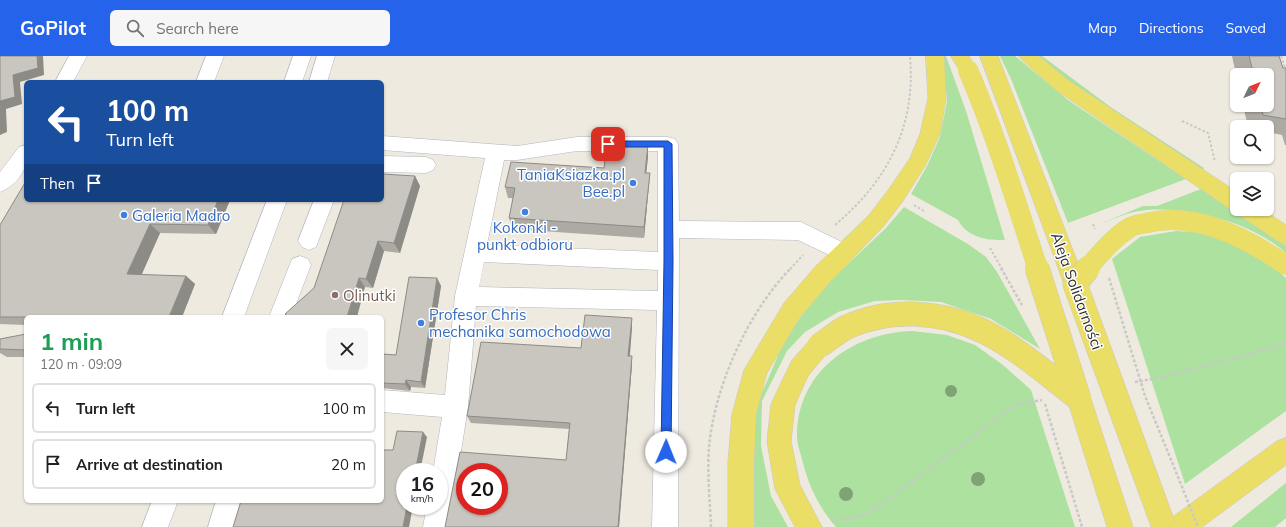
<!DOCTYPE html>
<html lang="en">
<head>
<meta charset="utf-8">
<style>
  body { margin:0; font-family:Mulish,sans-serif; background:#f6f6f6; color:#202124; height:100vh; display:flex; flex-direction:column; font-size:15px; white-space:nowrap }
  * { box-sizing:border-box; margin:0 }
  p { font-size:13px; color:#757577 }
  .icon { flex:none; width:22px; height:22px; fill:none; stroke:currentColor; stroke-width:2; stroke-linecap:round; stroke-linejoin:round }
  .map { position:relative; flex:1; overflow:hidden }
  .sheet { position:absolute; left:24px; top:259px; width:360px; height:188px; display:flex; flex-direction:column; background:#fff; border-radius:6px; box-shadow:0 1px 3px #0004 }
  .sheet>* { flex:none }
  .banner { position:absolute; left:24px; top:24px; width:360px; height:122px; border-radius:6px; box-shadow:0 1px 3px #0004; background:#1a4fa0; color:#fff; overflow:hidden }
  .needle { width:26px; rotate:47deg }
  .buttons { position:absolute; left:1230px; top:12px; display:grid; gap:8px }
  .buttons a { display:grid; place-items:center; width:44px; height:44px; border-radius:6px; background:#fff; box-shadow:0 1px 3px #0004; font-size:20px }
  .speed { position:absolute; left:396px; top:407px; display:flex; gap:8px; font-size:20px; font-weight:700; text-align:center }
  .speed>* { display:grid; place-content:center; width:52px; height:52px; border-radius:50%; background:#fff; box-shadow:0 1px 3px #0004; line-height:1 }
  .speed small { font-size:10px; font-weight:400 }
  .speed .limit { border:6px solid #d22; background:#fff; color:#111 }
  .pin { position:absolute; display:grid; place-items:center; width:34px; height:34px; color:#fff; margin:-17px; border-radius:8px; box-shadow:0 2px 6px #0006 }
  .me { position:absolute; width:44px; margin:-22px; rotate:1deg; stroke-linejoin:round; filter:drop-shadow(0 0 3px #0008) }
  .turn { display:flex; align-items:center; gap:14px; height:84px; padding:0 16px; font-size:18px }
  .turn .icon { width:52px; height:52px; stroke-width:2.5 }
  .turn b { display:block; font-size:28px; line-height:34px }
  .then { display:flex; align-items:center; height:38px; padding:0 16px; background:#0003; gap:8px; font-size:15px }
  .round { display:grid; place-items:center; flex:none; width:42px; height:42px; border-radius:6px; background:#f6f6f6 }
  .overview { display:flex; align-items:center; justify-content:space-between; height:68px; padding:0 16px }
  h1 { font-size:24px; font-weight:700; line-height:30px; color:#1e9e55 }
  ul { padding:0; list-style:none }
  li { display:flex; align-items:center; gap:12px; height:50px; margin:0 8px 6px; padding:0 8px; border:2px solid #e0e0e0; border-radius:6px }
  li div { flex:1 }
  li b { display:block; font-size:15px }
  li em { font-style:normal }
  header { display:flex; align-items:center; gap:24px; box-sizing:border-box; height:56px; padding:0 20px; background:#2563eb; color:#fff }
  header strong { font-size:19px }
  nav { display:flex; gap:22px; margin-inline-start:auto; font-size:14px }
  .search { width:280px; height:36px; background:#f6f6f6; display:flex; align-items:center; gap:10px; box-sizing:border-box; padding:0 14px; border-radius:6px; color:#757577; font-size:15px }
  .map>svg:first-child { display:block }
  .green { fill:#ade19f }
  .lines { fill:none; stroke-linecap:round; stroke-linejoin:round }
  .minor-casing { stroke:#b3b4bf; stroke-width:1 }
  .major-casing { stroke:#c8c8c8; stroke-width:1 }
  .path-far1 { stroke:#c8c8c8; stroke-width:2; stroke-dasharray:2.5 2; stroke-linecap:butt }
  .path { stroke:#c8c8c8; stroke-width:2.5; stroke-dasharray:3 2; stroke-linecap:butt }
  .minor { fill:#fff; fill-rule:evenodd }
  .major { fill:#ebde67; fill-rule:evenodd }
  .major-bridge-far1-casing { stroke:#c8c8c8; stroke-width:20; stroke-linecap:butt }
  .major-bridge-casing { stroke:#c8c8c8; stroke-width:25; stroke-linecap:butt }
  .path-bridge { stroke:#c8c8c8; stroke-width:2.5; stroke-dasharray:3 2; stroke-linecap:butt }
  .major-bridge-far1 { stroke:#ebde67; stroke-width:20 }
  .major-bridge { stroke:#ebde67; stroke-width:24 }
  .tree { fill:#7fa375 }
  .wall { fill:#adaaa4 }
  .shaded-wall { fill:#8d8b86 }
  .building { fill:#c9c6bf; stroke:#8d8b86; fill-rule:evenodd }
  .route { fill:#2563eb; stroke:#184099 }
  .shop-dot { fill:#3f7fe0; stroke:#fff; stroke-width:1.5 }
  .education-dot { fill:#8d6e63; stroke:#fff; stroke-width:1.5 }
  .labels { text-anchor:middle; dominant-baseline:central; stroke-width:3; stroke-linejoin:round; paint-order:stroke }
  .shop-label { font-size:15px; fill:#366cbe; stroke:#fff; text-anchor:start }
  .street-label { font-size:15px; fill:#2d2d2d; stroke:#fff }
  .education-label { font-size:15px; fill:#785e54; stroke:#fff; text-anchor:start }
</style>
</head>
<body>
<header>
<strong>GoPilot</strong>
<div class="search"><svg class="icon" aria-label="search" viewBox="0 0 24 24"><circle cx="10" cy="10" r="6"/><path d="M15 15l6 6"/></svg>Search here</div>
<nav><a>Map</a><a>Directions</a><a>Saved</a></nav>
</header>
<div class="map">
<svg width="1286" height="471" viewBox="0 0 1286 471">
  <rect width="100%" height="100%" fill="#eeeae0"/>
  <path class="green" d="M943 0H946L966 55 1005 184C987 185 967 181 958 164L911 138 927 110 940 81 947 45Z
    M1000 0H1015L1068 44 1186 123 1068 167 1011 23Z
    M1037 0H1042L1112 52 1204 112 1202 115 1074 30Z
    M1201 133 1286 190V197C1252 166 1185 148 1140 155 1128 156 1114 163 1102 167L1143 150H1157Z
    M904 151 968 188 986 201 997 216 1040 293 991 263 941 246 902 244 875 245 838 256 805 276 787 295 762 345 761 390 771 440 788 471H754L749 395 759 344 782 290 802 259 830 225 885 173Z
    M1176 175C1185 176 1195 175 1204 177 1235 183 1263 201 1286 222V355L1185 428 1112 203 1140 181Z
    M912 275 947 279 975 289 1003 309 1031 334 1075 471H836C820 453 809 431 803 407 801 398 797 389 797 380 797 316 852 277 912 275Z
    M1286 427V462L1275 471H1231Z"/>
  <g class="lines">
    <defs>
      <path id="minor" d="M69 0H87L73 26H55Z
        M206 0H224L214 26H196Z
        M293 0H311L302 26H284Z
        M317 0H335L327 26H309Z
        M382 80 517 90 577 81H668L675 83 678 88 679 165 801 166 852 191 855 197 852 203 844 206 798 184 679 182 678 471H652L657 254 476 250 468 351 449 471H423L427 450H439V416H433L442 361 382 356V334L445 339 455 240 485 102 382 94ZM577 95H658V196L487 189 504 104H517ZM484 206 658 214V235L479 231Z
        M26 89C26 95 28 106 25 111 21 122 11 132 0 136V116L19 91Z
        M382 100 426 101 433 104 436 109 433 114 426 117 382 116Z
        M267 144H287L244 261H222Z
        M314 144H334L316 191 309 194 302 191 298 185Z
        M300 200 308 203 311 209 291 261H269L292 203Z
        M152 445H178L168 471H142Z
        M216 445H242L234 471H208Z"/>
      <path id="major" d="M926 0H944L946 42 940 78 925 110 903 145 883 171 831 225 800 261 767 317 756 358 754 406V471H728V406L732 358 744 314 784 247 815 211 869 159 889 133 910 102 920 78 928 42Z
        M951 0H969L977 14 974 18 968 20 962 18Z
        M980 0H998L1086 228 1083 235 1075 237 1067 235 1064 228Z
        M1019 0H1039L1068 24 1237 136V153H1262L1286 169V189L1279 186 1239 159 1237 155 1230 153 1056 34 1022 4Z
        M819 280 827 283 830 290 827 297 808 320 795 349 791 385 800 429 822 471H795L775 433 767 385 771 348 792 304 811 283Z
        M1079 332 1087 335 1091 343 1133 471H1107L1067 343 1071 335Z
        M1286 382V409L1202 471H1167L1171 462 1277 385Z"/>
    </defs>
    <use href="#minor" class="minor-casing"/>
    <use href="#major" class="major-casing"/>
    <path class="path-far1" d="M1281 0 1286 14
      M1182 65 1208 77 1215 106
      M914 149 924 155
      M1093 168 1095 173
      M835 169C888 124 916 71 910 0
      M990 192 1002 213
      M790 213 803 199"/>
    <path class="path" d="M1001 212 1022 249
      M1109 222 1145 340 1174 411
      M1135 326 1159 322 1286 288
      M1045 348 1082 471
      M832 465 862 460 883 447 1015 349 1042 344
      M711 471C710 446 707 416 709 392 714 331 748 256 791 212"/>
    <use href="#minor" class="minor"/>
    <use href="#major" class="major"/>
    <defs>
      <path id="major-bridge-far1" d="M968 14C996 79 1016 146 1038 213
        M1087 213C1100 198 1112 183 1129 172 1133 169 1141 168 1146 167 1197 155 1246 182 1286 209"/>
      <path id="major-bridge" d="M1037 212 1079 343
        M1088 212 1075 228 1164 471
        M819 290C828 284 837 276 847 271 890 251 943 255 985 276 1019 293 1049 320 1079 343"/>
    </defs>
    <use href="#major-bridge-far1" class="major-bridge-far1-casing"/>
    <use href="#major-bridge" class="major-bridge-casing"/>
    <path class="path-bridge" d="M1174 411 1198 471"/>
    <use href="#major-bridge-far1" class="major-bridge-far1"/>
    <use href="#major-bridge" class="major-bridge"/>
  </g>
  <g class="tree">
    <circle cx="951" cy="335" r="6"/>
    <circle cx="978" cy="423" r="7"/>
    <circle cx="846" cy="438" r="7"/>
  </g>
  <path class="wall" d="M1232 0H1279L1283 12H1286V89H1285L1282 79 1267 76V71H1248L1243 49H1267V19H1237V23Z
    M648 89V101L646 117H650L649 128 644 182 512 173 509 162 513 142H508L505 131 604 112Z
    M415 120 420 130 400 197 384 195 373 232 365 231 314 232Z
    M230 144 216 178 160 177 141 219 186 220 195 228 182 261H26V269L0 268V169Z
    M437 222 441 230 425 332 411 331 410 335 382 332V298L396 299Z
    M632 262V271L630 300 632 308 619 471H445L566 404 569 373 471 367 467 360Z
    M26 278V301H7L0 297V283Z"/>
  <path class="shaded-wall" d="M37 0H43L44 19 20 26 22 48 6 53 7 76 0 79V45L13 19Z
    M648 89V101L645 128V117Z
    M650 117 649 128 644 182V171Z
    M415 120 420 130 400 197 394 187Z
    M218 144H230L216 178 208 169Z
    M150 168 160 177 138 227 127 218Z
    M378 185 384 195 373 232 366 223Z
    M186 220 195 228 182 261H169Z
    M359 222 365 231 357 261H347Z
    M437 222 441 230 425 332 421 326Z
    M632 262V271L629 308 628 300Z
    M632 300V308L619 471H618Z
    M406 324 411 331 410 335 405 328Z
    M423 376 427 381 420 416H415Z
    M407 450H413L409 471H403Z"/>
  <path class="building" d="M0 0H37L38 12 13 19 15 41 0 45Z
    M1249 0H1279L1283 12H1286V63L1263 59 1261 49H1267V19H1254Z
    M607 87 648 89 645 117H650L644 171 509 162 515 132 505 131 511 106 604 112Z
    M382 118 415 120 394 187 378 185 366 223 359 222 347 261H289L285 258 314 232 344 144H382Z
    M26 125V144H218L208 169 150 168 127 218 186 220 169 261H0V169Z
    M409 221 437 222 421 326 406 324 405 328 382 327V298L396 299Z
    M585 259 632 262 628 300H632L618 471H445L460 396 566 404 570 367 467 360 481 286 581 292ZM465 416H499V450H465Z
    M26 278V294L0 293V283Z
    M397 375 423 376 415 416H405V450H407L403 471H233L241 445H382V394H393Z"/>
  <path class="route" d="M608 85H668L672 88 673 205 671 396 670 399 666 401 662 399 661 396 664 205V91H608L604 88Z"/>
  <g class="shop-dot">
    <circle cx="633" cy="127" r="4"/>
    <circle cx="525" cy="156" r="4"/>
    <circle cx="124" cy="159" r="4"/>
    <circle cx="421" cy="267" r="4"/>
  </g>
  <circle class="education-dot" cx="335" cy="239" r="4"/>
  <g class="labels">
    <g class="shop-label">
      <text x="625" y="118" text-anchor="end">TaniaKsiazka.pl<tspan x="625" dy="17">Bee.pl</tspan></text>
      <text x="132" y="159">Galeria Madro</text>
      <text x="525" y="171" text-anchor="middle">Kokonki -<tspan x="525" dy="17">punkt odbioru</tspan></text>
      <text x="429" y="258">Profesor Chris<tspan x="429" dy="17">mechanika samochodowa</tspan></text>
    </g>
    <g class="street-label">
      <text transform="translate(1077 235) rotate(70)">Aleja Solidarności</text>
    </g>
    <g class="education-label">
      <text x="343" y="239">Olinutki</text>
    </g>
  </g>
</svg>
<div class="buttons">
<a><svg class="needle" viewBox="-14 -14 28 28"><path d="M0-13l5 13h-10z" fill="#e53935"/><path d="M0 13l5-13h-10z" fill="#757577"/></svg></a>
<a><svg class="icon" aria-label="search" viewBox="0 0 24 24"><circle cx="10" cy="10" r="6"/><path d="M15 15l6 6"/></svg></a>
<a><svg class="icon" aria-label="layers" viewBox="0 0 24 24"><path d="M12 4l9 5-9 5-9-5zM3 14l9 5 9-5"/></svg></a>
</div>
<div class="speed"><div>16<small>km/h</small></div><div class="limit">20</div></div>
<div class="pin" style="left:608px;top:88px;background:#d93025"><svg class="icon" aria-label="arrive" viewBox="0 0 24 24"><path d="M6 21V4h12l-3 4 3 4H6"/></svg></div>
<svg class="me" style="left:666px;top:396px" viewBox="-20 -20 40 40"><circle r="19" fill="#fff"/><path d="M0-13L10 11 0 6-10 11z" fill="#2563eb"/></svg>
<div class="banner">
<div class="turn"><svg class="icon" aria-label="left" viewBox="0 0 24 24"><path d="M17 20v-9H6M10 6l-5 5 5 5"/></svg><div><b>100 m</b>Turn left</div></div>
<div class="then">Then<svg class="icon" aria-label="arrive" viewBox="0 0 24 24"><path d="M6 21V4h12l-3 4 3 4H6"/></svg></div>
</div>
<section class="sheet">
<div class="overview"><div><h1>1 min</h1><p>120 m · 09:09</p></div><a class="round"><svg class="icon" aria-label="close" viewBox="0 0 24 24"><path d="M6 6l12 12M18 6L6 18"/></svg></a></div>
<ul>
<li><svg class="icon" aria-label="left" viewBox="0 0 24 24"><path d="M17 20v-9H6M10 6l-5 5 5 5"/></svg><div><b>Turn left</b></div><em>100 m</em></li>
<li><svg class="icon" aria-label="arrive" viewBox="0 0 24 24"><path d="M6 21V4h12l-3 4 3 4H6"/></svg><div><b>Arrive at destination</b></div><em>20 m</em></li>
</ul>
</section>
</div>
</body>
</html>
